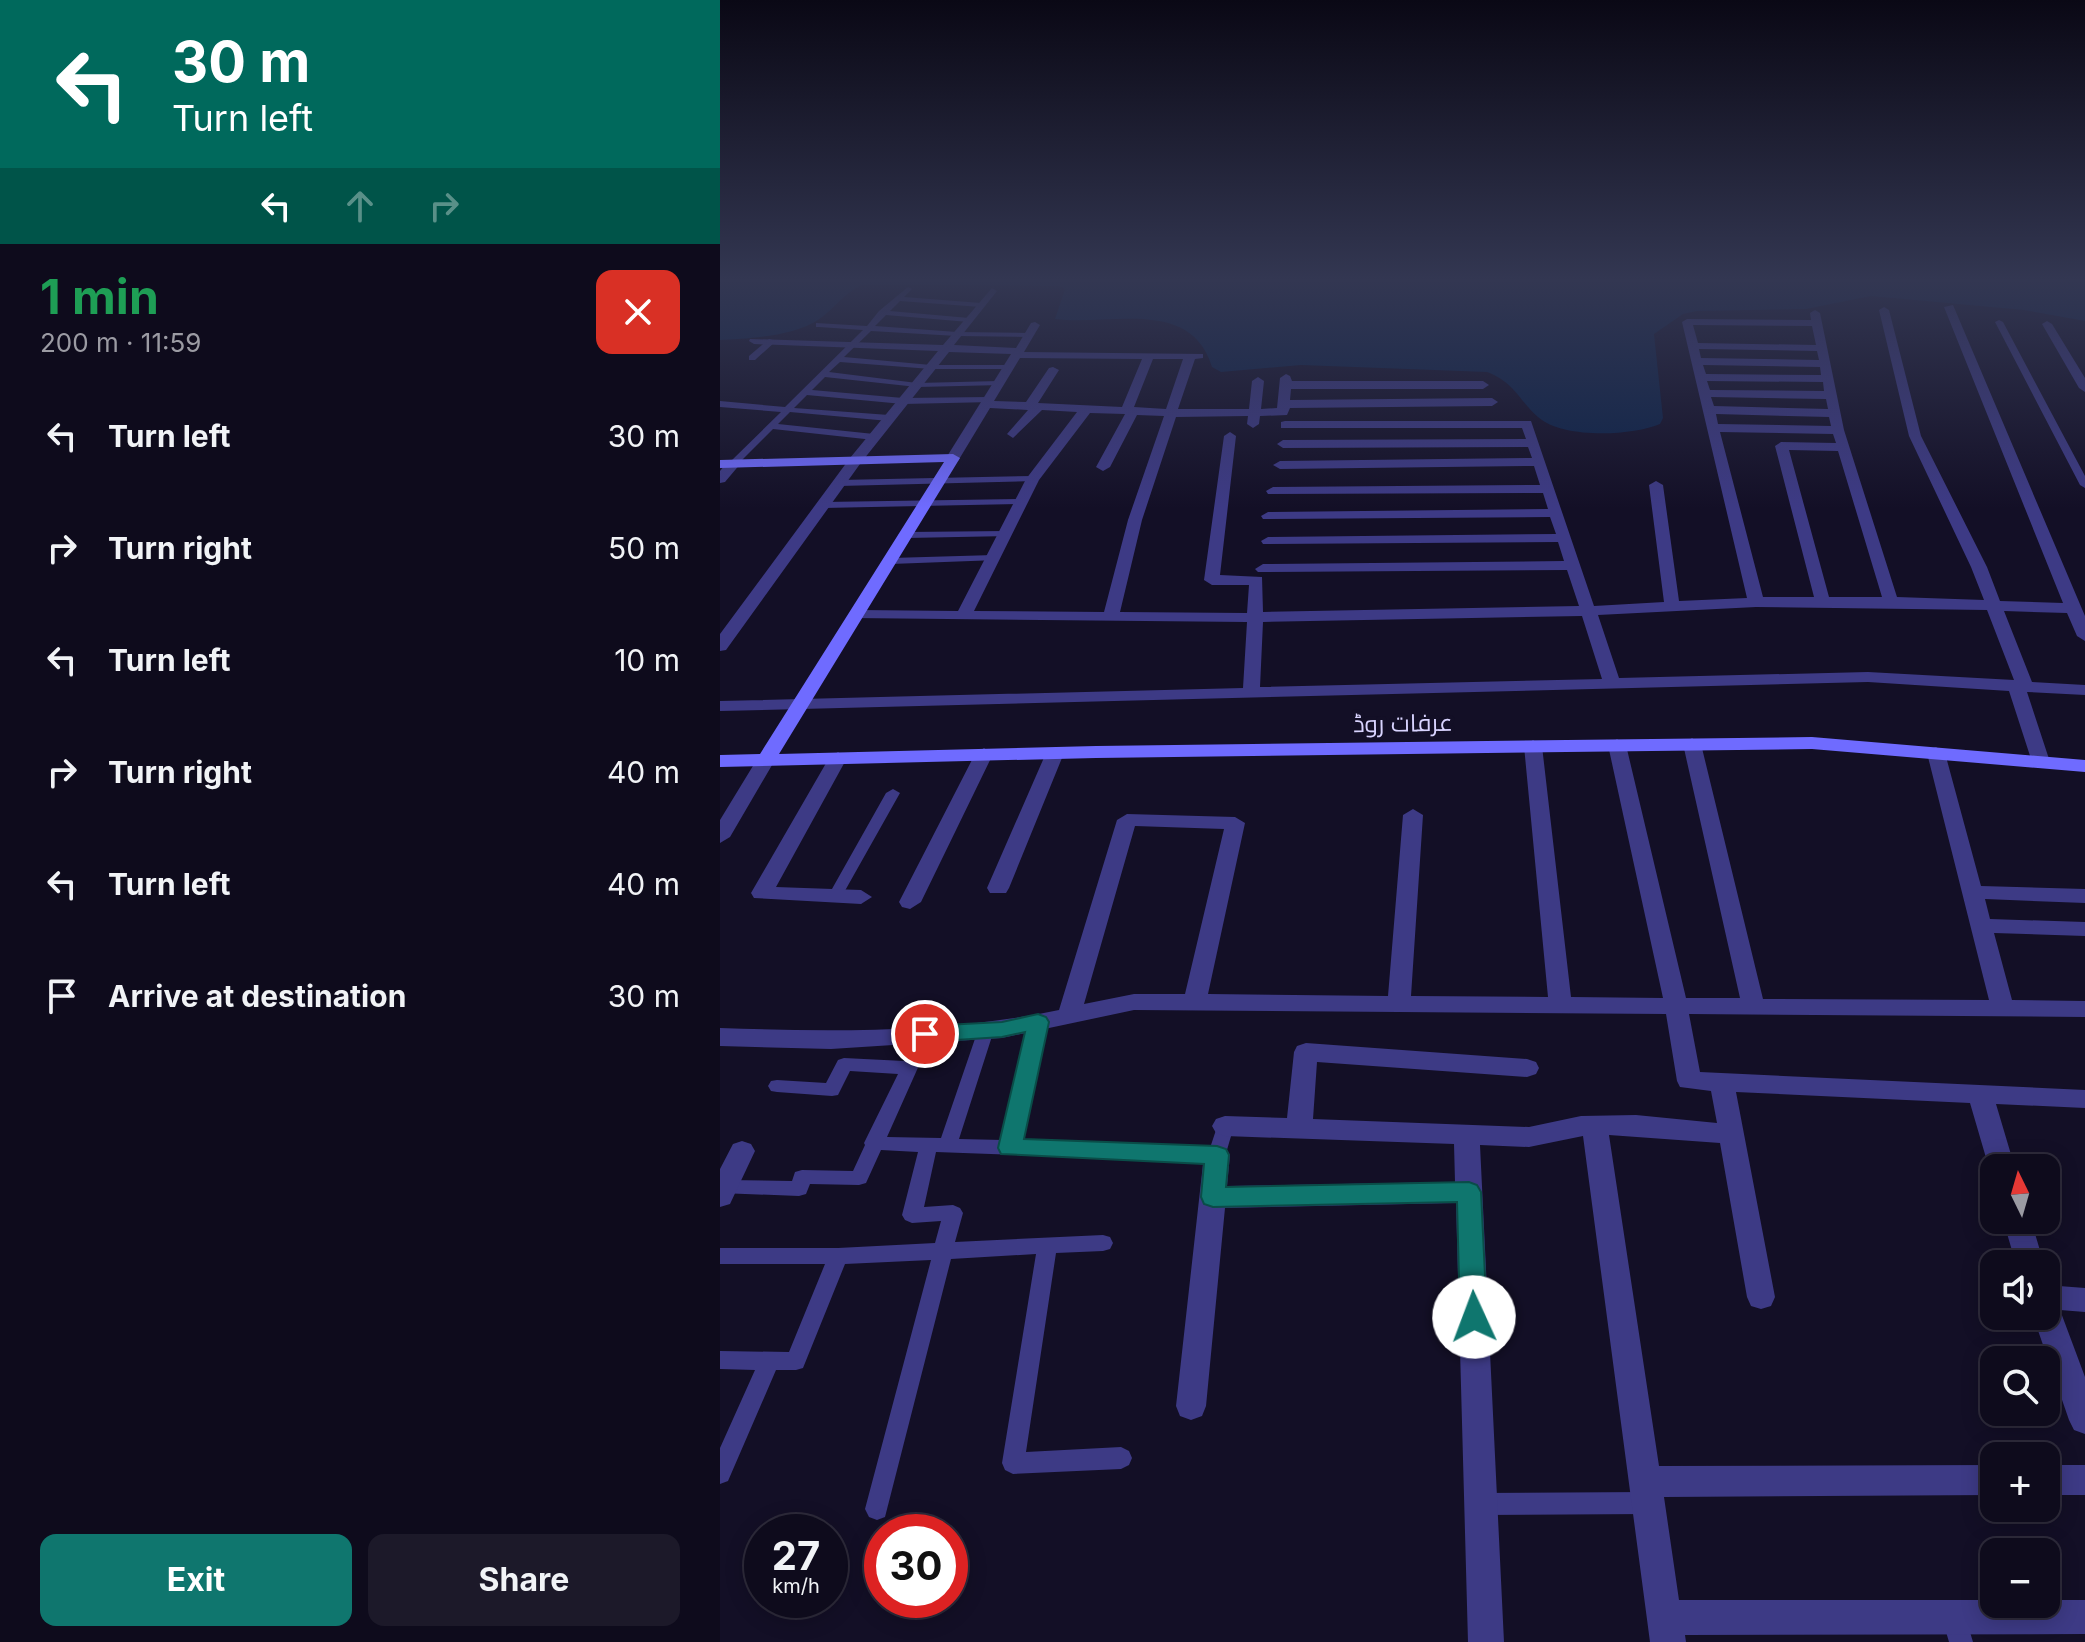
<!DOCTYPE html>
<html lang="en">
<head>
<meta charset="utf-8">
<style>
  body { margin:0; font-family:Inter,Cairo,sans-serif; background:#1c1929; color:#f1f3f6; height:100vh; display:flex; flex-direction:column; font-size:30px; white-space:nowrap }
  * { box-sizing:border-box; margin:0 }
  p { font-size:26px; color:#9b9ba3 }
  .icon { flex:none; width:44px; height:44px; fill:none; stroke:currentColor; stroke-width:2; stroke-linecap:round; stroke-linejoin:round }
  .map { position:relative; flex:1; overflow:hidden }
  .details { display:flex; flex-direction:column; background:#0e0b1c; width:720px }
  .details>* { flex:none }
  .banner { background:#00695c; color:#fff; overflow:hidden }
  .needle { width:52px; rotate:355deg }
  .buttons { position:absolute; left:1260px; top:1154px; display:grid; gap:16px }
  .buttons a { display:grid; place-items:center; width:80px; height:80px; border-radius:16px; background:#0e0b1c; box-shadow:0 4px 20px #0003,0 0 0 2px #2e2b3b; font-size:40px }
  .speed { position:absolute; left:24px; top:1514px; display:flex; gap:16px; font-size:40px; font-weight:700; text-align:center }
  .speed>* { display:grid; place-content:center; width:104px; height:104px; border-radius:50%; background:#0e0b1c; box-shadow:0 4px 20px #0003,0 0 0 2px #2e2b3b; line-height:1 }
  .speed small { font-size:20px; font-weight:400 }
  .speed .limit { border:12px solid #d22; background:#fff; color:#111 }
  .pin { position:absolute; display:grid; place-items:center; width:68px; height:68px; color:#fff; margin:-34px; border:4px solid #fff; border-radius:50%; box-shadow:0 2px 8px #0007 }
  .me { position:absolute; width:88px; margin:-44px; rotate:358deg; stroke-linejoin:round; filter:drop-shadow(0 0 6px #0008) }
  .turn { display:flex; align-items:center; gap:28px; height:168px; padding:0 40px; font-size:36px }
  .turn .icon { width:104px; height:104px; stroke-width:2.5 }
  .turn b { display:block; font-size:56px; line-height:68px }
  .lanes { display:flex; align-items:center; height:76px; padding:0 40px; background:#0003; justify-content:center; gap:40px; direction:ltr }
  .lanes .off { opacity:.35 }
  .round { display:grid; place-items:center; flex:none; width:84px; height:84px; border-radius:16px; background:#1c1929 }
  .overview { display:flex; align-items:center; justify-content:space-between; height:136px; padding:0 40px }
  h1 { font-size:48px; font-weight:700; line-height:60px; color:#1e9e55 }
  .action { display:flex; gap:16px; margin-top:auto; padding:16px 40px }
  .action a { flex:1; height:92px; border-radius:16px; background:#0f766e; color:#fff; font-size:32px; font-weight:700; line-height:92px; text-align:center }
  .action a+a { background:#1c1929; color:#f1f3f6 }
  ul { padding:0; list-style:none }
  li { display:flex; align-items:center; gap:24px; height:112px; padding:0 40px }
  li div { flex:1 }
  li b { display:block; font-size:30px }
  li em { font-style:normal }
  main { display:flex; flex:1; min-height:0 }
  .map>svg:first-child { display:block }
  .water { fill:#0c2248 }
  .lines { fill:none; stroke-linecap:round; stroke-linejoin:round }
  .lane { fill:#3d3a85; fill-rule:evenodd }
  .street { fill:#3d3a85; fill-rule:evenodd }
  .secondary { fill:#6f6bff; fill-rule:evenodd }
  .route { fill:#0f766e; stroke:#0a4d48; stroke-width:2 }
  .labels { text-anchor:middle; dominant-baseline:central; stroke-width:8; stroke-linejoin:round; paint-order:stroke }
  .street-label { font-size:24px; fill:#d9d4ff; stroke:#130f26 }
</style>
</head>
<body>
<main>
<section class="details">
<div class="banner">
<div class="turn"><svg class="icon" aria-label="left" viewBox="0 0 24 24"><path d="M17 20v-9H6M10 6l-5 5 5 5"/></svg><div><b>30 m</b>Turn left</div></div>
<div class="lanes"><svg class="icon" aria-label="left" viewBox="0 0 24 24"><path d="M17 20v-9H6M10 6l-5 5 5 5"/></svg><svg class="icon off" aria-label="ahead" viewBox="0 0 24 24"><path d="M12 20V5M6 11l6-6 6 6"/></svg><svg class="icon off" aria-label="right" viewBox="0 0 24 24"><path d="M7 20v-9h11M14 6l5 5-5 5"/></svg></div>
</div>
<div class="overview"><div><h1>1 min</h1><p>200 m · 11:59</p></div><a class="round" style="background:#d93025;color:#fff"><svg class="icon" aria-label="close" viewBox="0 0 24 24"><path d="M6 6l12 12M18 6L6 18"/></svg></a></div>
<ul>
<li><svg class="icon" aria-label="left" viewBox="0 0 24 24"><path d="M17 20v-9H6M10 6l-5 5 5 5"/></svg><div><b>Turn left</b></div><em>30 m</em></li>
<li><svg class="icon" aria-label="right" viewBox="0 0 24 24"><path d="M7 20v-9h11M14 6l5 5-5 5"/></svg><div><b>Turn right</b></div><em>50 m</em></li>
<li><svg class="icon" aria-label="left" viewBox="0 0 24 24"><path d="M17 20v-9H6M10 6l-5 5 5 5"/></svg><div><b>Turn left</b></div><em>10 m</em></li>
<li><svg class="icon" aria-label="right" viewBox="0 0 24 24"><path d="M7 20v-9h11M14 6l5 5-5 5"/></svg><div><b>Turn right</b></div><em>40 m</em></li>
<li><svg class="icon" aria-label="left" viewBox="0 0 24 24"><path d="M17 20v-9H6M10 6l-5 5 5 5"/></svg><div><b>Turn left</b></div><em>40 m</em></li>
<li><svg class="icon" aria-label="arrive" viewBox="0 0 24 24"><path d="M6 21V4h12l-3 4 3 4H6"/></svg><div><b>Arrive at destination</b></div><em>30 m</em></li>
</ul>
<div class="action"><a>Exit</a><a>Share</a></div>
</section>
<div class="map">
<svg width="1365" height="1642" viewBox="0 0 1365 1642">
  <rect width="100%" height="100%" fill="#130f26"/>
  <path class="water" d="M0 279H1365V321L1304 310 1151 296 1086 309 977 311 963 314 934 334 943 418 940 424C912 436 842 439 818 417 797 398 795 383 767 372L581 365 501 372 492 367C471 297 390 326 335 319L345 289 340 286 142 285C125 292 114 309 98 320 73 336 29 339 0 340Z"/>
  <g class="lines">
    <path class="lane" d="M188 287 192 289 184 297 261 303 265 305 261 307 180 301 170 311 249 318 253 320 249 322 166 315 155 326 237 332 308 333 312 335 308 337 237 336 151 331 124 357 211 365H289L293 367 289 369H211L120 362 109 372 197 383 279 381 283 383 282 385 197 387 105 377 92 390 183 398 269 397 272 398V402L183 404 87 395 74 408 169 415 173 418 169 421 70 412 58 424 154 434 158 437 154 440 53 429 17 465H11V461L61 412 0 407V401L65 407 143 330 99 327H96V323L147 326 159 311Z
      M1279 320 1283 322 1365 476V488L1360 485 1275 322Z
      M49 339 56 341 35 360H29V356Z
      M313 476 316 477V481L119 486 114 483 119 480Z
      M300 499 305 502 303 504 103 508 98 505 103 502Z
      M286 531 291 534 290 536 187 538 182 535 187 532Z
      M274 555 278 556V560L171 564 166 561 171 558Z
      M173 789 180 793 122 896 120 899H110L108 896 166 793Z
      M318 1016 324 1018 326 1022 301 1141 490 1148 499 1121 505 1119 511 1121 514 1126 504 1160 497 1162 216 1152 204 1207 233 1205 240 1208 243 1213 235 1242 383 1235 390 1237 393 1243 390 1249 383 1251 336 1253 306 1452 401 1447 409 1451 412 1458 409 1465 401 1469 293 1474 285 1470 282 1463 316 1254 231 1259 165 1517 157 1520 149 1517 145 1509 211 1260 125 1264 83 1368 76 1370H56L8 1481 0 1484V1448L35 1370 0 1369V1351L69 1352 105 1264H0V1248H118L215 1243 221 1221 192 1223 185 1220 182 1215 198 1152 161 1150 146 1183 139 1185 90 1184 86 1194 79 1196 0 1193V1181L4 1180 72 1181 75 1172 82 1170 133 1171 145 1145 144 1143 178 1074 130 1071 118 1095 112 1096 57 1092 51 1091 48 1086 51 1081 57 1080 106 1083 118 1060 124 1058 184 1061 199 1030H211L213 1034 167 1137 221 1138 258 1030 260 1026H272L274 1030 239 1139 283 1140 310 1022 312 1018Z
      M928 1492 936 1495 939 1503 936 1511 928 1514 761 1515 753 1512 750 1504 753 1496 761 1493Z
      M1234 1606 1243 1609 1253 1642H1229L1222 1618 1225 1609Z"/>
    <path class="street" d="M272 288 277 291 234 345 296 348 311 323 315 322 320 325 304 352 483 354V358L475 359 458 409H529L532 381 538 377 544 381 541 409 557 408 560 378 566 374 570 376 572 381H763L769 385 763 389H571L570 400 772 398 778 402 772 406 570 408 567 415 540 416 539 424 533 428 527 424 528 416 456 417 422 520 400 612 527 613 529 585H492L484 580 504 436 510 432 516 436 500 575 542 577 543 612 859 606 847 570 538 572 535 569 543 564 844 561 838 542 543 544 541 541 548 537 836 534 830 517 543 519 541 516 548 512 828 509 823 493 548 494 546 491 553 487 820 485 814 466 560 469 553 465 560 461 812 458 808 447 563 448 557 444 563 440 806 439 802 428H561V422L565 421H811L874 606 944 602 929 485 936 481 943 485 959 601 1027 598 962 322 967 319 1091 320 1090 313 1095 310 1100 313 1124 430 1177 597 1264 600 1251 567 1189 436 1159 310 1164 307 1169 310 1201 436 1267 567 1280 601 1343 603 1224 307 1233 305 1365 616V641L1357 636 1347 613 1284 611 1312 682 1365 685V695L1307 692 1330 762 1321 768 1312 762 1289 691 1148 682 0 711V701L523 688 527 622 132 618V612L138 610 238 611 306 479 357 412 322 410 293 438 287 434 308 410 270 408 238 461H228L226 458 291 354 229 352 140 464 6 650 0 651V634L130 458 218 351 34 344 29 341 30 339 223 345ZM973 325 1092 326 1096 345 978 343ZM979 349 1097 351 1099 360 981 358ZM300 358 422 359 402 407 318 403 339 370 333 367 329 368 306 402 274 401ZM433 359H463L446 409 414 407ZM983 365 1100 367 1101 375 986 374ZM987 381 1103 382 1104 391 990 390ZM991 397 1106 399 1108 409 994 406ZM370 413 405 414 376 467 383 471 390 467 417 415 444 416 408 520 384 612 254 611 319 480ZM996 414 1109 417 1111 426 998 424ZM1000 432 1113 434 1116 443 1061 442 1055 446 1094 597H1043ZM1069 450 1118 451 1162 597H1109ZM1036 607 1267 610 1294 680 1148 672 899 678 878 615ZM862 616 882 679 540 687 543 622Z
      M1327 321 1332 324 1365 378V392L1359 388 1322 324Z
      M9 460 21 463 5 482 0 483V471Z
      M972 738 981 744 1043 999 1269 1000 1207 753 1209 749 1216 747 1225 753 1261 886 1365 889V903L1265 899 1270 919 1365 922V936L1274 933 1292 1000 1365 1001V1017L969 1014 980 1072 1365 1090V1108L1276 1104 1295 1168H1274V1176L1269 1168 1250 1103 1016 1092 1055 1297 1051 1306 1041 1309 1031 1306 1027 1297 1000 1143 889 1135 939 1466 1274 1465V1495L944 1497 959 1600H1274V1604H1326V1600H1365V1634L965 1635 966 1642H930L863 1136 809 1147 760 1145 784 1642H748L736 1203 505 1208 486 1406 482 1416 471 1420 460 1416 456 1406 484 1155 488 1148 497 1145 506 1148 510 1155 507 1186 735 1182 734 1144 505 1136 496 1133 492 1126 496 1119 505 1116 567 1118 574 1052 577 1046 586 1043 807 1059 816 1062 819 1068 816 1074 807 1077 597 1062 593 1119 809 1127 861 1116 916 1115 997 1123 991 1091 960 1087 957 1081 946 1014 414 1010 282 1038 111 1049 0 1046V1028C113 1032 228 1033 339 1010L397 820 407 814 515 817 525 823 488 994 668 996 683 815 693 809 703 815 691 996 828 997 804 746 813 740 822 746 851 997 943 998 888 745 897 739 906 745 966 998H1020L963 744ZM415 826 504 829 465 994H414L364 1004Z
      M335 747 344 753 289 888 286 893H270L267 888 326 753Z
      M264 748 273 754 201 902 190 909 182 907 179 902 255 754Z
      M118 752 127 758 56 887 141 890 152 897 141 904 34 898 31 893 109 758Z
      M46 754 55 760 10 837 0 843V820L39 756Z
      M22 1141 31 1144 35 1151 10 1204 0 1207V1169L13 1144Z
      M1283 1220H1311L1324 1264H1296Z
      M1326 1285 1365 1288V1312L1340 1310 1365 1377V1434L1354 1430 1349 1420 1313 1316H1326Z
      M1326 1465H1365V1495H1326Z"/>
    <path class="secondary" d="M233 454 240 458 59 754 376 746 1092 737 1365 760V772L1092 749 376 758 0 767V755L40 754 224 462 0 468V460Z"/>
  </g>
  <linearGradient id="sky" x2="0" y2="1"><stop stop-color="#0a0815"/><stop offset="0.55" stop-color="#333752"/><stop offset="1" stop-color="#333752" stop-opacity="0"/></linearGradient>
  <rect width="1365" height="509" fill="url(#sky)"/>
  <path class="route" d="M318 1014 326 1017 329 1022 304 1139 497 1146 506 1149 509 1155 506 1187 749 1182 757 1185 761 1192 767 1317 763 1325 754 1328 744 1325 740 1317 737 1202 493 1207 484 1204 481 1197 484 1164 281 1154 278 1148 305 1032 282 1037 205 1042 198 1040 194 1034 198 1029 205 1026 282 1022Z"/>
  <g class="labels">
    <g class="street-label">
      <text transform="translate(683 723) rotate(-1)">عرفات روڈ</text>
    </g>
  </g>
</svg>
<div class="buttons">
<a><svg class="needle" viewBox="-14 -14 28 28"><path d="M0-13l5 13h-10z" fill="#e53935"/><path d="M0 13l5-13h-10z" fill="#9b9ba3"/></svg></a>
<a><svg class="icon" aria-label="sound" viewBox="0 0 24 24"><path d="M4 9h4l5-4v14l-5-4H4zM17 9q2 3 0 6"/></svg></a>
<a><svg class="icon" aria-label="search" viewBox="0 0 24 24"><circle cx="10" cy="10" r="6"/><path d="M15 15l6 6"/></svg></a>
<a>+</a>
<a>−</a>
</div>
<div class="speed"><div>27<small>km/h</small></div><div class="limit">30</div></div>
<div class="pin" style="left:205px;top:1034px;background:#d93025"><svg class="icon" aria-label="arrive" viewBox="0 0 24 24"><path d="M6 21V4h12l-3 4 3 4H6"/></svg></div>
<svg class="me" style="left:754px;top:1317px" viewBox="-20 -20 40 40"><circle r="19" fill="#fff"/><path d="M0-13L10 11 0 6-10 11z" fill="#0f766e"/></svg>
</div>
</main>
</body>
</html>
